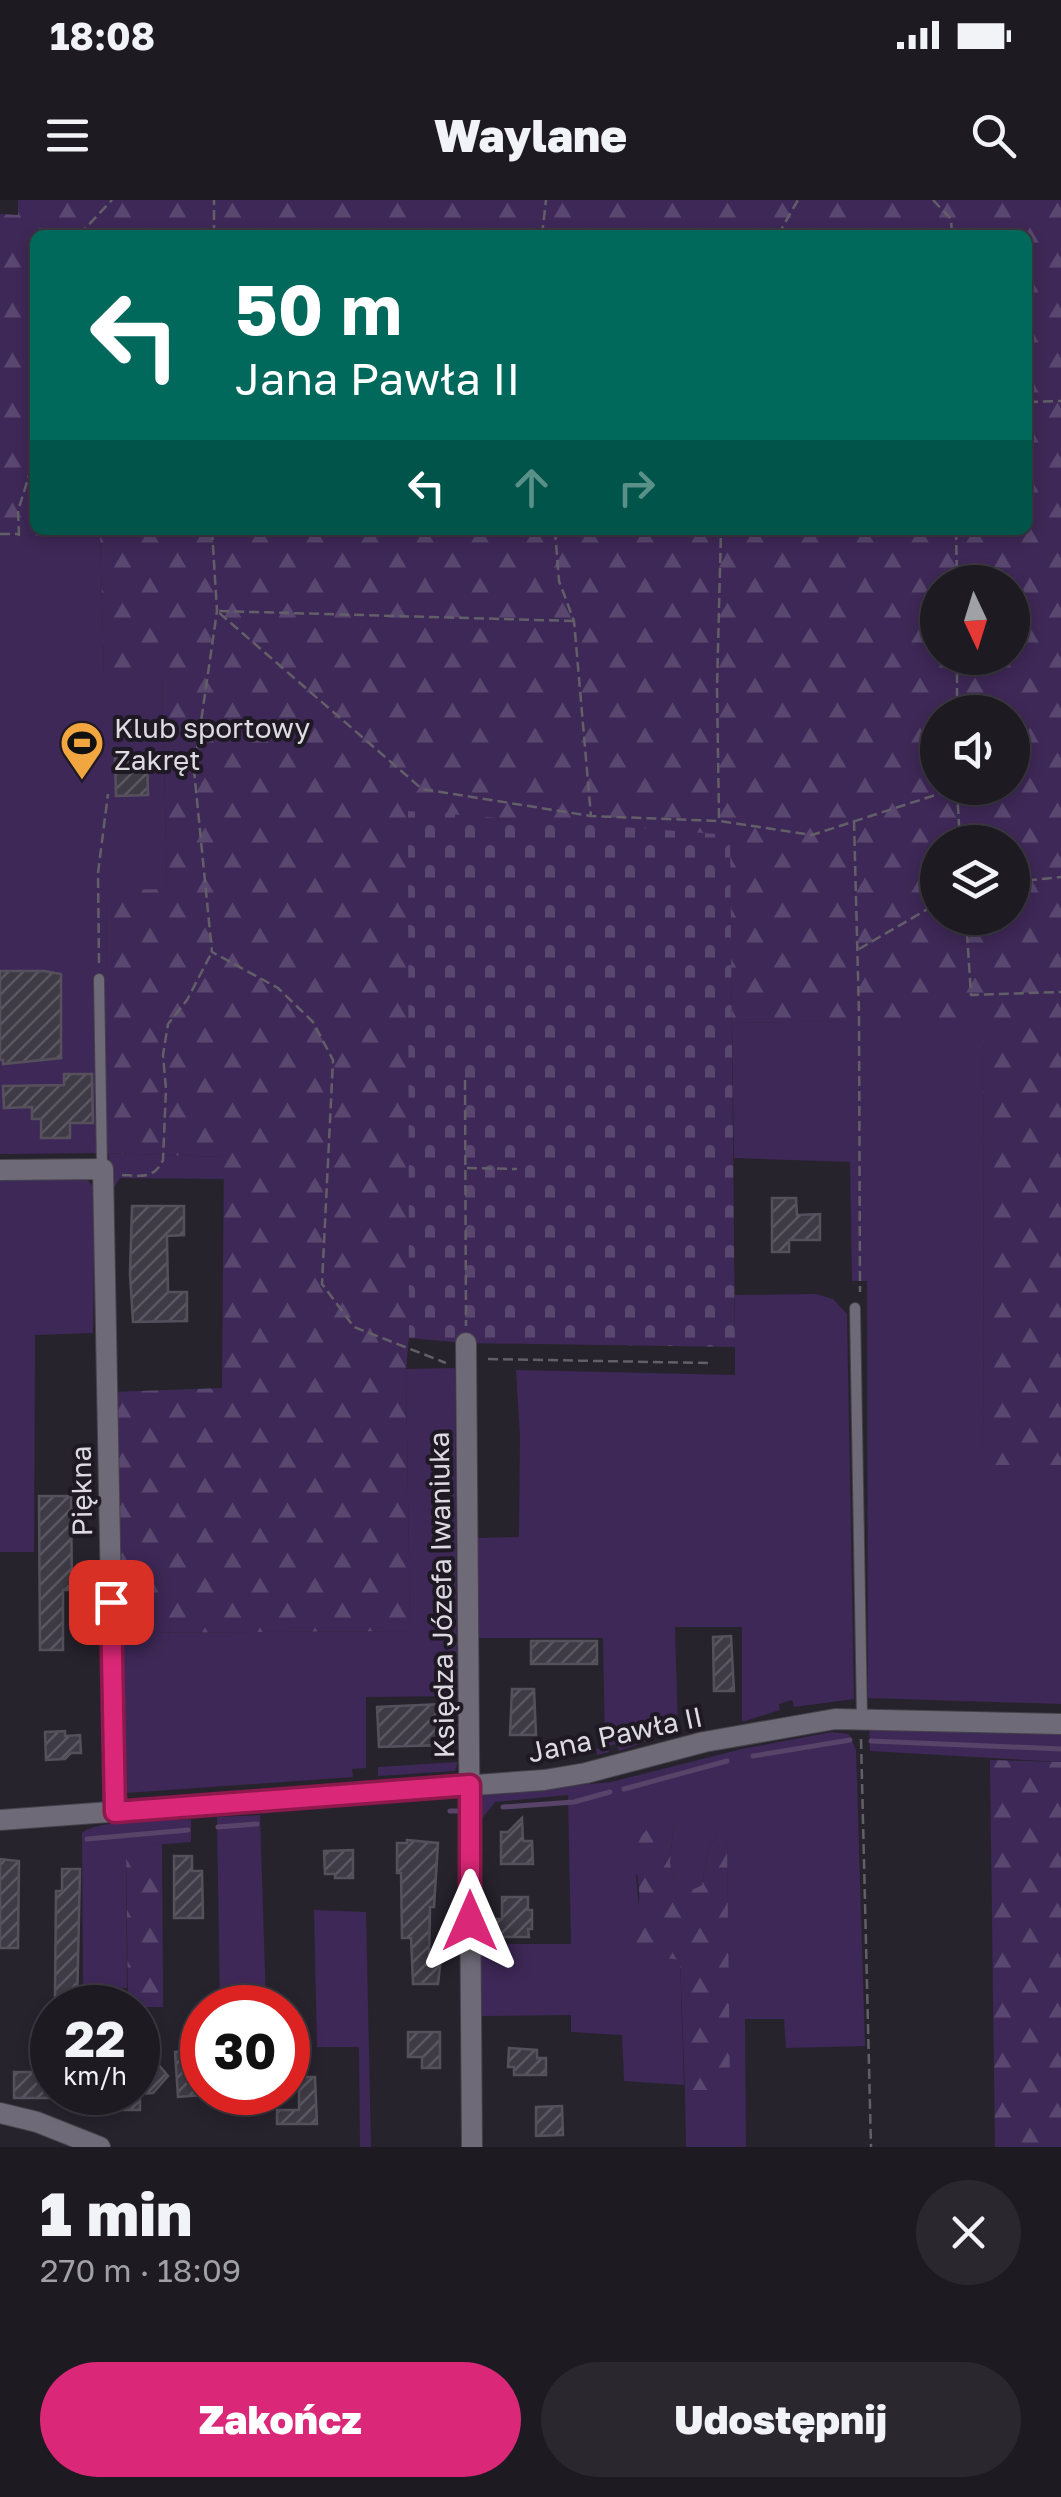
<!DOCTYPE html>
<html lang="pl">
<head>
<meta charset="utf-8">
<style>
  body { margin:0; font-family:"Golos Text",sans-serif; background:#2a272f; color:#f1f3f6; height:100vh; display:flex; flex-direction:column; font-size:38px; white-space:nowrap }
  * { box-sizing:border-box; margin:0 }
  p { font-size:32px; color:#a0a1a5 }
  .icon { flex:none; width:55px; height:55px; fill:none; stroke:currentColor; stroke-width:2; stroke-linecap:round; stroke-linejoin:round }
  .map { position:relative; height:1947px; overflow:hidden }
  .side { display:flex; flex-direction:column; background:#1d1a22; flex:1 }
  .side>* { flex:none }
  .banner { position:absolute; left:30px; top:30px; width:1002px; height:305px; border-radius:15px; box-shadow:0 5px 15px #0003,0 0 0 2px #3b3840; background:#00695c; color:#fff; overflow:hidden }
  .needle { width:65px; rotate:176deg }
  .fabs { position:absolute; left:920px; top:365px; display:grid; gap:20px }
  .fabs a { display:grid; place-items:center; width:110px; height:110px; border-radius:50%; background:#1d1a22; box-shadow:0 5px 15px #0003,0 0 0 2px #3b3840; font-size:50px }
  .speed { position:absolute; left:30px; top:1785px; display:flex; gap:20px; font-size:50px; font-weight:700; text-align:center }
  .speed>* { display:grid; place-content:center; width:130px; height:130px; border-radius:50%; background:#1d1a22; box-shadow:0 5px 15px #0003,0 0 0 2px #3b3840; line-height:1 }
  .speed small { font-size:25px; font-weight:400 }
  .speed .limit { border:15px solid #d22; background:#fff; color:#111 }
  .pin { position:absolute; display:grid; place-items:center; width:85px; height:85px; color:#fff; margin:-42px; border-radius:20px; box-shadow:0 5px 15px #0006 }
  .me { position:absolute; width:110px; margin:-55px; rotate:0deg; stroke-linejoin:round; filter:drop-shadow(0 0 8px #0008) }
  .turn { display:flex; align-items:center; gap:35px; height:210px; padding:0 40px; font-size:45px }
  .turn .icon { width:130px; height:130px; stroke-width:2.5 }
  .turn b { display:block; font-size:70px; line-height:85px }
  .lanes { display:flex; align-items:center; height:95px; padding:0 40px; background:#0003; justify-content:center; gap:50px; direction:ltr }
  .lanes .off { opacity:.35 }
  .round { display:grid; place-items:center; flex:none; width:105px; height:105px; border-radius:52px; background:#2a272f }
  .head { display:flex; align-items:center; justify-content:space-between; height:170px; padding:0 40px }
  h1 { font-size:60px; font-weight:800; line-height:75px }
  .action { display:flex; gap:20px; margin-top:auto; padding:20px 40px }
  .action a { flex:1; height:115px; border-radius:60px; background:#db2777; color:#fff; font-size:40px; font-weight:800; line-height:115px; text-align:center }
  .action a+a { background:#2a272f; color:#f1f3f6 }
  .status { display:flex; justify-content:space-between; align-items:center; height:70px; padding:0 50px; background:#1d1a22; direction:ltr }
  .status svg { height:28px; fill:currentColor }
  header { display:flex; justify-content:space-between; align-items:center; height:130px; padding:0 40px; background:#1d1a22; font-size:45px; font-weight:800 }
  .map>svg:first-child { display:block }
  .grass { fill:#3e2857 }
  .forest { fill:url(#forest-firs); fill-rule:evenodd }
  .cemetery { fill:url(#cemetery-stones) }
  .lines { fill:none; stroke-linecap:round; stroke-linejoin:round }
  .stream { stroke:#584469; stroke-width:5 }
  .building { fill:url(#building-hatch); stroke:#55505c; stroke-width:2.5 }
  .service-casing { stroke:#45424a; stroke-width:12 }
  .minor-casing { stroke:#45424a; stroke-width:22 }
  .path { stroke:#625f68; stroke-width:2.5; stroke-dasharray:10 5; stroke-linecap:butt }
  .service { stroke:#6f6a77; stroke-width:10 }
  .minor { stroke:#6f6a77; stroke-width:20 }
  .route-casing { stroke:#8e194d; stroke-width:25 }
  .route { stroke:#db2777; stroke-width:18 }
  .labels { text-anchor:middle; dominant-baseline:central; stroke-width:8; stroke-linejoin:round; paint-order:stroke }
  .poi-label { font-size:28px; fill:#dddae1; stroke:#1e1923; text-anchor:start }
  .street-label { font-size:28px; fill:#dddae1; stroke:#1e1923 }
</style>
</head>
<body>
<div class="status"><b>18:08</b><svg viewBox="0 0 49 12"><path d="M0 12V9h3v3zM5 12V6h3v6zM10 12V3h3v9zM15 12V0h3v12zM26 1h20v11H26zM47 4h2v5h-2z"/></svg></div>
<header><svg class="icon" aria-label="menu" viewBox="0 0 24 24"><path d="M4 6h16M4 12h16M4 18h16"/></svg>Waylane<svg class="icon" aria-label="search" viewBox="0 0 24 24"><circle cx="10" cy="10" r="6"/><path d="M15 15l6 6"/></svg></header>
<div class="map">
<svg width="1061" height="1947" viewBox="0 0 1061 1947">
  <defs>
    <pattern id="forest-firs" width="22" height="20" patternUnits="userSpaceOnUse" patternTransform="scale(2.5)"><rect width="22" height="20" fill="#3e2857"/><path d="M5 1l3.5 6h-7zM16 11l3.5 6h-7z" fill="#59476f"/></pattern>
    <pattern id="cemetery-stones" width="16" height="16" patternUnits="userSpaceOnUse" patternTransform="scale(2.5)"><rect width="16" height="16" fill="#3e2857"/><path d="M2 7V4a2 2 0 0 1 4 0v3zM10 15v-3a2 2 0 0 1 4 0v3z" fill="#59476f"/></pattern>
    <pattern id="building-hatch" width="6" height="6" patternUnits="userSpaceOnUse" patternTransform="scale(2.5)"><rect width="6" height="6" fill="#3f3b46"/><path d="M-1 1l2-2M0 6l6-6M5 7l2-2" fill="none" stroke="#5a5760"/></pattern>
  </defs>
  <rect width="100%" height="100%" fill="#27232d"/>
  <path class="grass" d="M100 335 104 473H162L167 689 106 691 109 953 224 957V979L120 978 113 989 108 953 0 954V336Z
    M983 818 984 1264 1061 1265V1504L868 1498 867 1081H852L850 962 734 958 732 823Z
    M0 980H87L95 988 93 1133 35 1135 34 1352H0Z
    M816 1094 833 1099 847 1114 854 1499 794 1507 792 1500 779 1504 780 1510 742 1522V1427H675L678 1533 658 1539 655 1532 645 1535 647 1541 619 1551 617 1544 608 1546 609 1552 597 1555 596 1549 605 1547 603 1438H478L477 1338 519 1337 520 1235 516 1170 735 1175V1095Z
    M455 1168 457 1496 366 1497V1568L352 1569 353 1577 126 1593 122 1433 410 1431 406 1169Z
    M869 1526 1061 1532V1562L870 1551Z
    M832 1532 849 1534 856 1550 865 1846 786 1848 784 1819H745L746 1947H686L685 1890H729L727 1634H717L708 1650 702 1685 694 1690 674 1681 670 1663 674 1620 636 1676 639 1707 629 1719 680 1760 684 1885 624 1881 622 1835 571 1832V1815L481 1816V1744H571L568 1595 495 1602 480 1621V1599L484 1594 611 1582 742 1549Z
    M458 1562 455 1571 378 1576V1567Z
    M260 1615 266 1807H220L217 1617Z
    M191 1619V1642L126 1647 127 1788H83L82 1633C97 1619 168 1621 191 1619Z
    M314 1710 366 1712 371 1947H360L359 1847H317Z"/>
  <path class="forest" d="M18 0H1061V1265H984L983 819 732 823 729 635 409 1137 406 1169 410 1431 122 1433 116 1399 112 1192 222 1188 224 957 108 953 106 690 167 689 162 474 104 473 100 335 0 336V14L18 15ZM35 35H1028V330H35ZM938 382H1012V458H938ZM938 512H1012V588H938ZM938 642H1012V718H938Z
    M990 1560 1061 1562V1947H995Z
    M659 1619 674 1620 670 1663 674 1681 694 1689 702 1685 708 1650 717 1634H727L730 1890H685L680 1760 638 1754 627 1746 629 1719 639 1706C642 1668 621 1646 659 1619Z
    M162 1644 163 1807H128L126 1646Z"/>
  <path class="cemetery" d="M408 611 730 635 735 1147 466 1143 409 1138Z"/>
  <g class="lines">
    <path class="stream" d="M871 1541 1061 1549
      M753 1556 850 1540
      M624 1589 727 1561
      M503 1607 574 1602 610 1592
      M450 1611H458
      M218 1627 257 1624
      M87 1639 188 1630"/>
  </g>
  <path class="building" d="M147 555 148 595 116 596 115 556Z
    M0 771H44L61 774V858L3 864V860H0Z
    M64 874H92L93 923H70V938H41V919H32V907L4 908 3 886 64 885Z
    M772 998H796L797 1015 820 1014V1040H789V1052H772Z
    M132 1006H184V1035L167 1036 168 1092H187V1121L133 1122 130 1074Z
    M39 1296H71L72 1390H63V1450H40Z
    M731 1436 734 1491H714L713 1437Z
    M531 1441H597V1464H531Z
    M512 1489H534L536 1535H510Z
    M442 1504 443 1545 379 1547 377 1507Z
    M65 1531V1536L80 1535 81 1553H71L65 1559 46 1560 45 1532Z
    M522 1618 523 1641H532L533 1664H501V1632H508Z
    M407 1640 438 1643 434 1707H430L429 1759 441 1758 438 1784H413L411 1738H402L401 1673H397V1643H407Z
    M353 1650V1678H335V1674H325L324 1651Z
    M174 1656H192V1671H202L203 1718H174Z
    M0 1659 19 1661 18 1748H0Z
    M62 1669H80L77 1808H61V1796H55L56 1691H62Z
    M502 1697H528V1710H532V1729H528L529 1737H496V1719H502Z
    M408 1832H440V1868H422V1857H408Z
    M509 1848 537 1850V1858H546V1875H514V1867H508Z
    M198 1851 202 1895 178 1897 175 1852Z
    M138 1857H152L168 1876 153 1893 140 1894V1910H115L116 1892H138Z
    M14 1872H52V1898H14Z
    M299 1877H315L317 1924H277V1910H299Z
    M562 1906 563 1935 536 1936V1907Z"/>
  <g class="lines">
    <defs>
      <path id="service" d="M99 779 102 968
        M855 1108 862 1518"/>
      <path id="minor" d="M0 970 103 969 115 1612
        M466 1143 472 1947
        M0 1620 544 1580 586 1573 704 1542 835 1519 1061 1524
        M0 1913 37 1922 100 1947"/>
    </defs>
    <use href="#service" class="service-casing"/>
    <use href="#minor" class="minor-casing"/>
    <path class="path" d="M933 0 951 19 952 35
      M79 35 112 0
      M214 35V0
      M542 35 546 0
      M778 35 798 0
      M1028 202 1061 201
      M212 330 217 411 194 570 212 752 278 788 313 822 333 860 322 1084 354 1127 446 1163
      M555 330 559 381 574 421 591 616 719 621 812 635 957 588
      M956 330 957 382
      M0 334H18
      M19 336 18 311 35 256
      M574 421 217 411 422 589 591 616
      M957 458V512
      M957 589 960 642
      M719 618 717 488 721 330
      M854 621 859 814 860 1092
      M1012 682 1061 677
      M966 718 971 795 1061 792
      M859 749 938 703
      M99 763 98 673 108 594
      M465 880 466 1126
      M467 968 517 969
      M122 975C142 976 154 979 163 960L166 889 163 855 168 824 187 800 212 752
      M488 1159 709 1163
      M861 1539 871 1947"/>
    <use href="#service" class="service"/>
    <use href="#minor" class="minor"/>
  </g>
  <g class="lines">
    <defs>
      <path id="route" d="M111 1402 115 1612 470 1585V1721"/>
    </defs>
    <use href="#route" class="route-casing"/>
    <use href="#route" class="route"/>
  </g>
  <defs>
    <symbol id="stadium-pin" viewBox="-11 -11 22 30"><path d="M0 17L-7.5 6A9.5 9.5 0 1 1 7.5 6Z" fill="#f1a63f" stroke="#1e1923"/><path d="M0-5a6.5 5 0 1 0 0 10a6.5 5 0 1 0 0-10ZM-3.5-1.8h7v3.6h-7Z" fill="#111"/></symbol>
  </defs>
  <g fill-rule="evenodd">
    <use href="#stadium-pin" x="57" y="518" width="50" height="68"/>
  </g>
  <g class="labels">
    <g class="poi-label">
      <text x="114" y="527">Klub sportowy<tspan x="114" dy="32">Zakręt</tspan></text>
    </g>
    <g class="street-label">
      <text transform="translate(81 1291) rotate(-91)">Piękna</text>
      <text transform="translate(441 1395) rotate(-91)">Księdza Józefa Iwaniuka</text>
      <text transform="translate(615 1534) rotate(-12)">Jana Pawła II</text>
    </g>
  </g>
</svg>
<div class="fabs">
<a><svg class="needle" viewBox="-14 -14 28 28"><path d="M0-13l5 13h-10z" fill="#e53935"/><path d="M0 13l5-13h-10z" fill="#a0a1a5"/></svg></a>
<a><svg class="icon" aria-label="sound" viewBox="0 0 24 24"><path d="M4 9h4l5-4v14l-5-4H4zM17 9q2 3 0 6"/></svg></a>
<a><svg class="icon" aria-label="layers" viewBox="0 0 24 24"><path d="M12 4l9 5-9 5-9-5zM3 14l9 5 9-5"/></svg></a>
</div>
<div class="speed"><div>22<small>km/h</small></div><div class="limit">30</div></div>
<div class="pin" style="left:111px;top:1402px;background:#d93025"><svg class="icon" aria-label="arrive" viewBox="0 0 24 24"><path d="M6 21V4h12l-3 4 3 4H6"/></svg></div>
<svg class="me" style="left:470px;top:1721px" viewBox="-20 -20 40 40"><path d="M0-17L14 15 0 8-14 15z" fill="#db2777" stroke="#fff" stroke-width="4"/></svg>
<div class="banner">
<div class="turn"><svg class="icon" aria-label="left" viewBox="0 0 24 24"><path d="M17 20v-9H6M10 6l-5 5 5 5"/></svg><div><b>50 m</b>Jana Pawła II</div></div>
<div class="lanes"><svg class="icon" aria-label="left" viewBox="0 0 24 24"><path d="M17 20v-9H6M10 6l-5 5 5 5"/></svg><svg class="icon off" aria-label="ahead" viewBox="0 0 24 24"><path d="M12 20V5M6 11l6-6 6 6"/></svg><svg class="icon off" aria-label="right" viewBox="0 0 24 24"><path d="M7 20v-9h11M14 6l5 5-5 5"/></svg></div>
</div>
</div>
<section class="side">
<div class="head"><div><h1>1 min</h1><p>270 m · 18:09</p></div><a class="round"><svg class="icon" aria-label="close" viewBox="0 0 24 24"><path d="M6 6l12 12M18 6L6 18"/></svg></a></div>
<div class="action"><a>Zakończ</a><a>Udostępnij</a></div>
</section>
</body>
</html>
